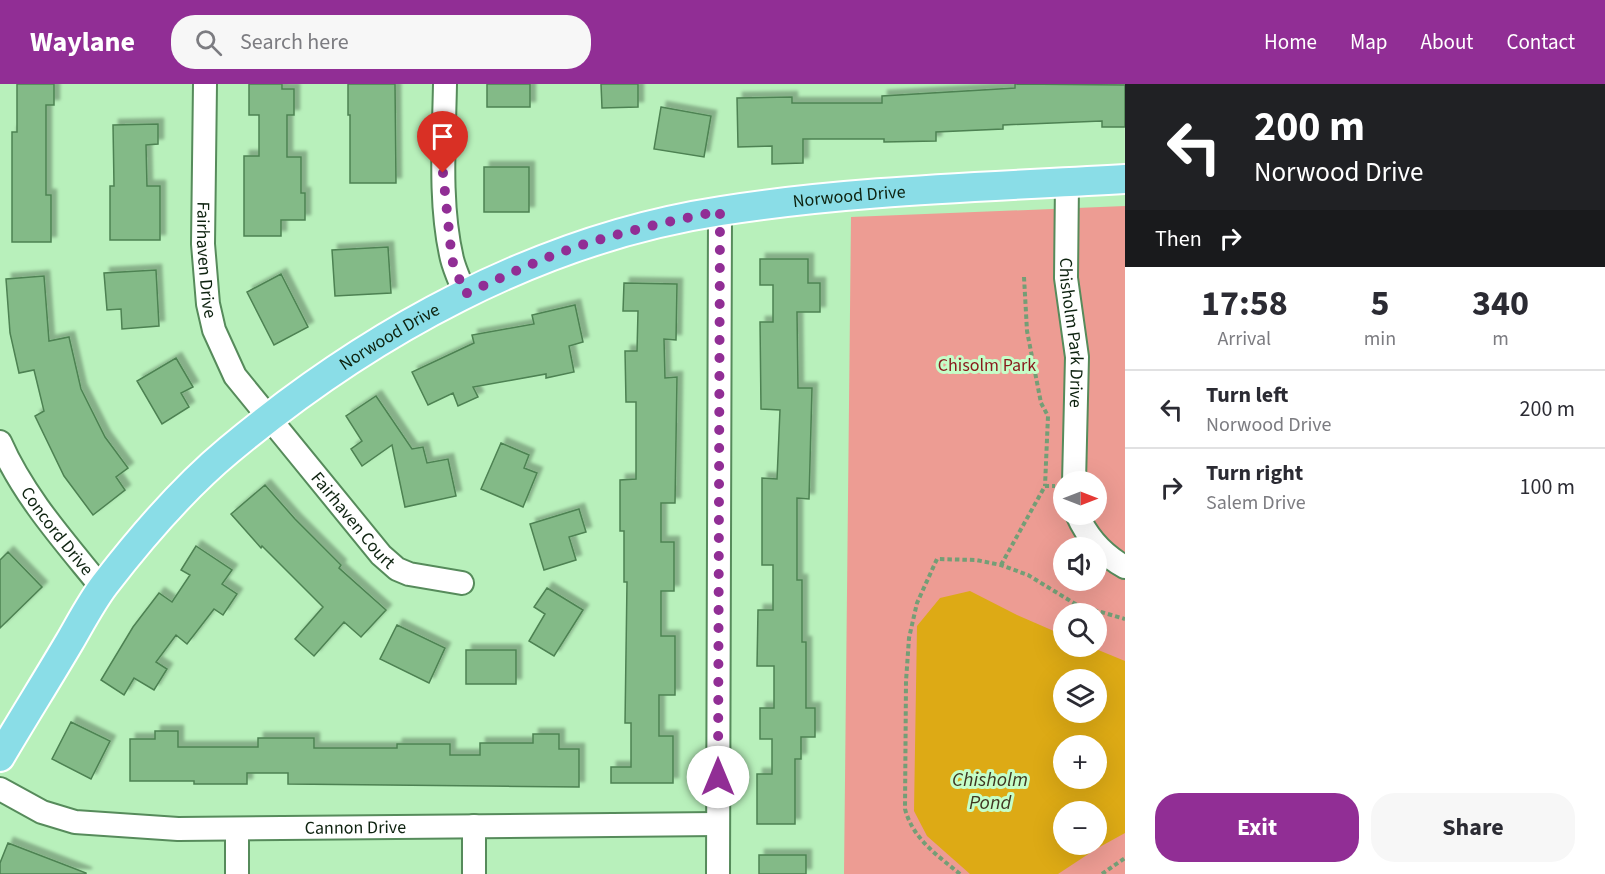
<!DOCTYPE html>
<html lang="en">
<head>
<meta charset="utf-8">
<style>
  body { margin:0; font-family:"Source Sans 3",sans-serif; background:#f7f7f7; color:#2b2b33; height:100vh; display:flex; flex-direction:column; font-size:22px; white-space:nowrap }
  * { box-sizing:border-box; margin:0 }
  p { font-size:20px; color:#7c7c81 }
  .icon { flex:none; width:33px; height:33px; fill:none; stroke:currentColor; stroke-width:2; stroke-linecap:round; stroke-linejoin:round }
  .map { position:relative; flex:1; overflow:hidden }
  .side { display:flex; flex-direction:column; background:#fff; width:480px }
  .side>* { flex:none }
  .guide { background:#202124; color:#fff; overflow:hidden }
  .needle { width:39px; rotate:90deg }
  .buttons { position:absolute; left:1053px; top:387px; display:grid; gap:12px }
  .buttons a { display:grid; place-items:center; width:54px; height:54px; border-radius:50%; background:#fff; box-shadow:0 6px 24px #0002; font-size:30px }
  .pin { position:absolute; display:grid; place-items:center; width:51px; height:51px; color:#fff; margin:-62px -26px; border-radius:50% 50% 50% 0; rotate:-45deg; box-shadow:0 0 6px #0007 }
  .pin .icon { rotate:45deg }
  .me { position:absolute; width:66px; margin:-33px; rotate:0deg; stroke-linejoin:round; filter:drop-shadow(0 0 4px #0008) }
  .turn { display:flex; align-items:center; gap:21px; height:126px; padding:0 30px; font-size:27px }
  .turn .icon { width:78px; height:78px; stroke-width:2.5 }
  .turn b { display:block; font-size:42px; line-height:51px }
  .then { display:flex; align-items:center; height:57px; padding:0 30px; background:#0003; gap:12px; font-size:22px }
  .eta { display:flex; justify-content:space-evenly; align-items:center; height:102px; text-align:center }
  .eta b { font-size:36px; font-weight:700; line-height:42px }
  .primary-button { display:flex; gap:12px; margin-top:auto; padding:12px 30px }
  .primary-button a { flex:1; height:69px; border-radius:24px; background:#912e95; color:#fff; font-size:24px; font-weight:700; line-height:69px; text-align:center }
  .primary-button a+a { background:#f7f7f7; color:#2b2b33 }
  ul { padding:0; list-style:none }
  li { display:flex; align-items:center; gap:18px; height:78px; padding:0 30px; border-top:2px solid #e1e1e2 }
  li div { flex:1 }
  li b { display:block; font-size:22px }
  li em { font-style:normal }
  header { display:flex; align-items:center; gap:36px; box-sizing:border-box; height:84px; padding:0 30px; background:#912e95; color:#fff }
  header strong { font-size:28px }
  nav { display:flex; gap:33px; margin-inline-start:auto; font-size:21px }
  .search { width:420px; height:54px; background:#f7f7f7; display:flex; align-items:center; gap:15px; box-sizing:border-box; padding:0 21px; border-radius:24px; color:#7c7c81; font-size:22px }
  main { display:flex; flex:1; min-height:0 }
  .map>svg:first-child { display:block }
  .green { fill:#ed9c93; fill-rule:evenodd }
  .water { fill:#ddaa15; fill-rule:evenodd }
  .building { fill:#83ba87; stroke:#4d8252; stroke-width:1.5; filter:url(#shadow) }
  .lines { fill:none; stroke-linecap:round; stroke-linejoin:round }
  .minor-casing { stroke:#568b5b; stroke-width:26 }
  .major-casing { stroke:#fff; stroke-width:32 }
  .path { stroke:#749e76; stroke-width:4; stroke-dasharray:4.5 3; stroke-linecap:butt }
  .minor { stroke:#fff; stroke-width:22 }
  .major { stroke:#8adde7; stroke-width:28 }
  .route { stroke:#912e95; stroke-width:10; stroke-dasharray:0 18 }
  .labels { text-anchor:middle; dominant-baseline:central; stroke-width:6; stroke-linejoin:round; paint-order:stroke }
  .street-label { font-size:18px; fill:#0d220f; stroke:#c5fec8 }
  .park-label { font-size:18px; fill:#88191b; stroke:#c5fec8 }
  .water-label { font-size:20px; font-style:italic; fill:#403722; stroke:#c5fec8 }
</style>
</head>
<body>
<header>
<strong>Waylane</strong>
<div class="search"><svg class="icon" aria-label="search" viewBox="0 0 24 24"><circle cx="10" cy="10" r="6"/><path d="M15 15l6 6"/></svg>Search here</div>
<nav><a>Home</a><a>Map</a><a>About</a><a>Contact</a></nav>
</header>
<main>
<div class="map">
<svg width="1125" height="790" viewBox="0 0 1125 790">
  <defs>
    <filter id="shadow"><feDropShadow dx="5.5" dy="-5.5" stdDeviation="1.5" flood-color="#0004"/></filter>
  </defs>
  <rect width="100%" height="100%" fill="#b8f0bb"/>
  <path class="green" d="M1125 122V790H844L851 133ZM1064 398H1096V430H1064ZM1064 464H1096V496H1064ZM1064 530H1096V562H1064ZM1064 596H1096V628H1064ZM1064 662H1096V694H1064ZM1064 728H1096V760H1064Z"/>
  <path class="water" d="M970 507 1017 531 1063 551 1064 562 1091 563 1125 577V749L1096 765 1058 790H970L927 752 914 727 917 542 940 514ZM1064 596H1096V628H1064ZM1064 662H1096V694H1064ZM1064 728H1096V760H1064Z"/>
  <path class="building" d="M17 0H54V21H46V111H51V158H12V48H17Z
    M249 0H282V5H294V31H287V73H301V109H305V136H281V152H244V72H259V31H249Z
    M348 0H395L396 99H350V31H348Z
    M487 0H530V23H487Z
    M601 0H638V23L602 24Z
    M1015 0 1125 1V43H1102V37L1003 41V45L936 48V57L884 58V55H803V79L772 80V62L738 63 737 14 792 13V19H882V12L1015 4Z
    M661 23 711 32 704 73 654 65Z
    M158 40V60L146 61 147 102H160V156H110V102H114L113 41Z
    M484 83H529V128H484Z
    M388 163 391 209 335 212 332 166Z
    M760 175H808V199H820V228H797L798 304H812L809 415 797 414V496H802V558H806V624H815V653H801V675H795V740H757V690H772V655H760V624H774V582H757L758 526H773V481H762V394L777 395 780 326 761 325 760 238H773V201H760Z
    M156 186 159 242 122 245 121 225 107 226 104 189Z
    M281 190 308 243 274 261 247 208Z
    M44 192 49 257 69 253 81 305 105 353 128 384 116 393 125 406 93 431 64 392 35 332 44 327 34 286 19 289 10 249 6 195Z
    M624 199 677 200 676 256 664 255 665 294 677 293 675 419H661V458H674V507H661V552H675V611H659V652H673V699H611V683H631V639H625L627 498H624V447H620V396L636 395V318H626L625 267H637L638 227H623Z
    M575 221 583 258 569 262 574 288 546 294V290L473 303 478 313 458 322 453 309 428 321 412 288 474 259 472 251 534 240 532 231Z
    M176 274 193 303 181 309 189 323 162 340 137 297Z
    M376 312 412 365 423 363 427 379 448 375 456 412 405 423 392 361 362 382 351 365 362 357 346 332Z
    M501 359 529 371 524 384 537 389 523 423 481 405Z
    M265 401 295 435 341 481 339 484 386 526 361 553 344 538 314 572 295 555 323 523 262 462 261 464 231 430Z
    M579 425 586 448 569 453 576 476 544 486 530 440Z
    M196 462 232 486 222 500 237 510 223 531 214 525 187 560 176 551 156 578 167 585 154 606 134 594 124 611 101 596 133 543 159 509 172 518 190 491 181 486Z
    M8 468 42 503 0 544V476Z
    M547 504 583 526 554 572 529 557 545 530 534 523Z
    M397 541 445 564 429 599 380 575Z
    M466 566H516V600H466Z
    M71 638 110 657 91 695 52 675Z
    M155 647H178V663H258V654H314V664H397V660H450V671H480V659H533V650H559V665H579V703L288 700V689H247V700H194V697H130V655H155Z
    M8 759 86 789V790H0V779Z
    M759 771H806V790H759Z"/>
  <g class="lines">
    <defs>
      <g id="minor">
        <path id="s1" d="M205 0 203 160 208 220 214 246 235 292 381 471 397 485 409 490 462 499"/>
        <path d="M445 0C444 56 439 120 452 175 455 187 461 199 465 210"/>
        <path id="s2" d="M1067 99 1066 194 1077 273 1074 398"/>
        <path id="s3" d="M0 358C24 413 65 458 102 504"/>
        <path d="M1077 430C1087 453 1103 471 1125 483"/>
        <path id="s4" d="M0 705 42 728 75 738 178 745 718 740"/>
        <path d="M474 742V790"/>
        <path d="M237 790V745"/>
        <path d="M718 790 720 127"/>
      </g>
      <g id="major">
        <path id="s5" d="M0 673C23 634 47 596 70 557 81 538 92 517 105 500 142 452 182 405 229 366 369 249 538 155 721 127 854 106 991 103 1125 95"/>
      </g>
    </defs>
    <use href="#minor" class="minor-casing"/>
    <use href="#major" class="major-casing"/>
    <path class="path" d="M1024 193 1027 247 1041 319 1048 332 1045 402
      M1001 481 1045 402H1055
      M960 790C937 771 913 755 905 725L906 597 909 554 917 519 937 475 976 476 1001 481 1028 491 1077 521 1125 535
      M1102 790 1125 774"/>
    <use href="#minor" class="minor"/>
    <use href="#major" class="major"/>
  </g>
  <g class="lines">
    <path class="route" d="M443 89 452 176 465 210C505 192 544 173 585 160 630 146 675 136 720 127L718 693"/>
  </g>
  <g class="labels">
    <g class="street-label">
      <text stroke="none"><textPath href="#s5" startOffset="1068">Norwood Drive</textPath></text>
      <text stroke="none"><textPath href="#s1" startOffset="176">Fairhaven Drive</textPath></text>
      <text stroke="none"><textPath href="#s2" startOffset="150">Chisholm Park Drive</textPath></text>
      <text stroke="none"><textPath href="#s5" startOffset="582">Norwood Drive</textPath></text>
      <text stroke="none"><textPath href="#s1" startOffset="484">Fairhaven Court</textPath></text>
      <text stroke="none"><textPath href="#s3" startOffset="106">Concord Drive</textPath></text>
      <text stroke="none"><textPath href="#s4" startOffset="363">Cannon Drive</textPath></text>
    </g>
    <g class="park-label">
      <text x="987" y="281">Chisolm Park</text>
    </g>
    <g class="water-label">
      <text x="990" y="696">Chisholm<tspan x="990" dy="23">Pond</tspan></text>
    </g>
  </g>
</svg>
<div class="buttons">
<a><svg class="needle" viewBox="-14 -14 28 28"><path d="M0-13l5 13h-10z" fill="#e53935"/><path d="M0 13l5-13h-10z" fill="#7c7c81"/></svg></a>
<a><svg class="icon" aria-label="sound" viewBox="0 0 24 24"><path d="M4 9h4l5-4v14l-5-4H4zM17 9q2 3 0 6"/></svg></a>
<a><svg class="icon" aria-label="search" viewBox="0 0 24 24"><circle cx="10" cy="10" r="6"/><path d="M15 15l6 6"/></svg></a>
<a><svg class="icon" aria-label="layers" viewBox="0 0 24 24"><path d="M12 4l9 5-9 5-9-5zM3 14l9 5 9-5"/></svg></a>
<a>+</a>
<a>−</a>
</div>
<div class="pin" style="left:443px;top:89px;background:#d93025"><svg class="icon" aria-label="arrive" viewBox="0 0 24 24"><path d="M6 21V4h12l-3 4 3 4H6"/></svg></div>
<svg class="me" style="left:718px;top:693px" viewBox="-20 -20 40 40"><circle r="19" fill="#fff"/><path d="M0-13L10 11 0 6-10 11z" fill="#912e95"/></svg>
</div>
<section class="side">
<div class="guide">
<div class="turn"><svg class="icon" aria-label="left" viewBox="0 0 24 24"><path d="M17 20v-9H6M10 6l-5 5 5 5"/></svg><div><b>200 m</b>Norwood Drive</div></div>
<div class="then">Then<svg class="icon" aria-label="right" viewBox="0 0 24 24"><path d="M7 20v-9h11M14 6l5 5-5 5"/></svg></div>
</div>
<div class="eta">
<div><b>17:58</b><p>Arrival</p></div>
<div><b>5</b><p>min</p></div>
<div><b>340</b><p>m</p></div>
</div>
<ul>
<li><svg class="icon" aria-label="left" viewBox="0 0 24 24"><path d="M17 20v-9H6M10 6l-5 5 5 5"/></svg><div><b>Turn left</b><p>Norwood Drive</p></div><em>200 m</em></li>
<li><svg class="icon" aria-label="right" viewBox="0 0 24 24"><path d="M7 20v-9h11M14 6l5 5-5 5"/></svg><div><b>Turn right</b><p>Salem Drive</p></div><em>100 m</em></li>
</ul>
<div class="primary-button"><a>Exit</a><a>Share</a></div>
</section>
</main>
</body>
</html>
